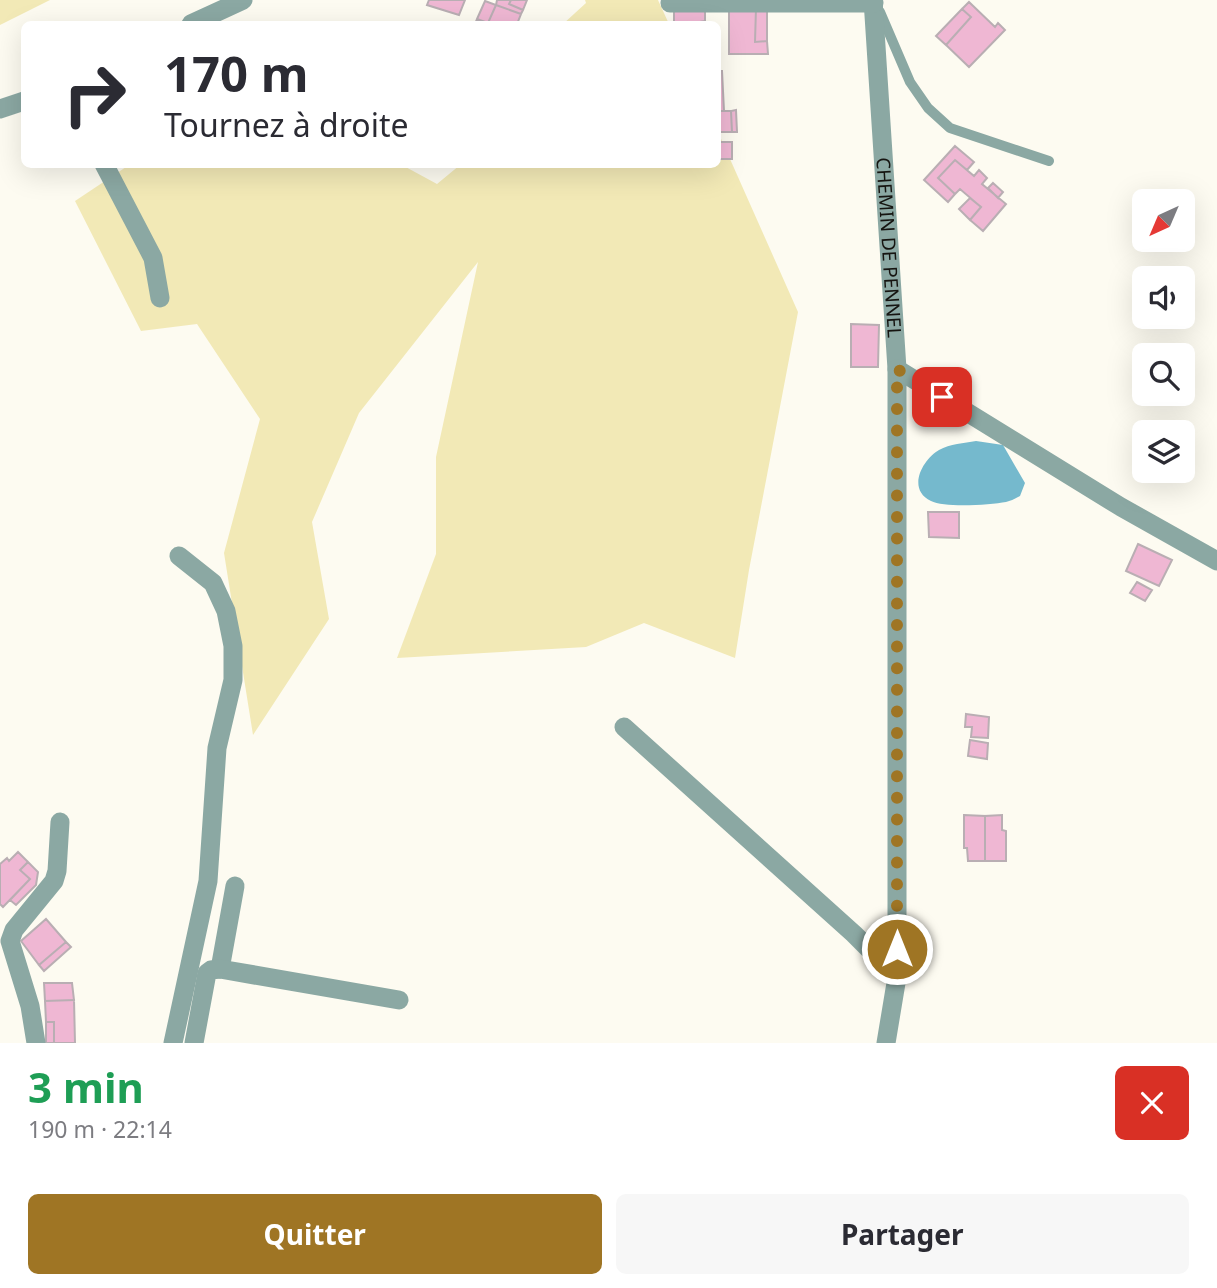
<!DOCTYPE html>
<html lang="fr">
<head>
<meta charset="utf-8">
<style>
  body { margin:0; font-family:"Noto Sans",sans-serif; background:#f7f7f7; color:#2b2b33; height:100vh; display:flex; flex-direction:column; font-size:26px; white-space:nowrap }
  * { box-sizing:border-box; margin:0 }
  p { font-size:23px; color:#7c7c81 }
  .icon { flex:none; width:38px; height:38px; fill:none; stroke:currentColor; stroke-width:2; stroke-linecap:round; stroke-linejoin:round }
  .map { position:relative; height:1043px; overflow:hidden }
  .details { display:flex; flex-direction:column; background:#fff; flex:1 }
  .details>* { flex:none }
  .top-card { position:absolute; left:21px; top:21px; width:700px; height:147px; border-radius:10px; box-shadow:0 7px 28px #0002; background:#fff; color:#2b2b33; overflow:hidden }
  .needle { width:46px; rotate:224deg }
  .fabs { position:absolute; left:1132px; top:189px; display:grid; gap:14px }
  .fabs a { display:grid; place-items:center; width:63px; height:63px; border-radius:10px; background:#fff; box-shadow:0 7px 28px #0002; font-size:35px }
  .pin { position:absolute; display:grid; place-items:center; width:60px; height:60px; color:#fff; margin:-30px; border-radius:14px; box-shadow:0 4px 10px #0006 }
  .me { position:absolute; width:77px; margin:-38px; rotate:0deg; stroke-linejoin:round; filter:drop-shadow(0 0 5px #0008) }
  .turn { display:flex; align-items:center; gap:24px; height:147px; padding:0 28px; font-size:32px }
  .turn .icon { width:91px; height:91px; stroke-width:2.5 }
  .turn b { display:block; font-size:49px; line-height:60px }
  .round { display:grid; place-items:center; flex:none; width:74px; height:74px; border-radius:10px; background:#f7f7f7 }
  .headline { display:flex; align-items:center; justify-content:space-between; height:119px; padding:0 28px }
  h1 { font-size:42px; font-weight:700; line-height:52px; color:#1e9e55 }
  .primary-button { display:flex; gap:14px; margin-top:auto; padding:14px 28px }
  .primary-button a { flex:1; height:80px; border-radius:10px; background:#9f7524; color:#fff; font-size:28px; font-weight:700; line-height:80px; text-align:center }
  .primary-button a+a { background:#f7f7f7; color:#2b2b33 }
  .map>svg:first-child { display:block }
  .green { fill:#f2e9b6 }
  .water { fill:#75b9cd }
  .building { fill:#efb7d3; stroke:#b9aeb3; stroke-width:2 }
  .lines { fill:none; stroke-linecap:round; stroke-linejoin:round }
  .service { stroke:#8ba8a3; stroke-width:10 }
  .minor { stroke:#8ba8a3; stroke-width:19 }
  .route { stroke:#9f7524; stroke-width:12; stroke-dasharray:0 21.6 }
  .labels { text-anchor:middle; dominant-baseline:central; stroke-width:5; stroke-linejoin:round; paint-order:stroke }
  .street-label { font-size:19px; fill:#161511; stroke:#fdfbf1 }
</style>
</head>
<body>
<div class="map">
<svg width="1217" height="1043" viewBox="0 0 1217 1043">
  <rect width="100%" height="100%" fill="#fdfbf1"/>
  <path class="green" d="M0 0H50L0 25Z
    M585 0H658L669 24H563L586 3Z
    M718 132 798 312 749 570 735 658 644 623 586 647 397 658 436 554V457L478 262 359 413 312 522 329 619 253 735 224 553 260 419 197 324 141 331 75 201 129 165H402L437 184 460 165 718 164Z"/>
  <path class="water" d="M976 441 1003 445 1025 483 1020 496C1016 498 1011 501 1006 502 990 505 944 508 931 501 906 489 923 459 939 450 950 444 964 443 976 441Z"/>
  <path class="building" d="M429 0H465L459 15 427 5Z
    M497 0H511L509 4 523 10 521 14 496 5Z
    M511 0H527L523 10 509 4Z
    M485 1 496 5 488 23 477 19Z
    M969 2 995 27 998 23 1005 30 969 67 946 45 971 17 962 9Z
    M496 5 521 14 517 24H475L477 19 488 23Z
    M767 7V41L755 42 756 8Z
    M756 8 755 42 767 41 768 54H729V9Z
    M962 9 971 17 946 45 936 36Z
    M674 11H705V21L699 22V24H674Z
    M718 71H722L724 111H720Z
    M718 79 720 111H731L732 132H718Z
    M736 110 737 132H732L731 111Z
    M718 142H732V159H718Z
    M955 146 974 162 967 170 955 160 938 178 955 194 948 202 924 180Z
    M955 160 974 176 979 170 987 178 982 184 1006 204 983 231 970 220 981 207 960 189 955 194 938 178Z
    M993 183 1003 192 998 198 988 188Z
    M970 198 981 207 970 220 959 209Z
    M851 324 879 325 878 367H851Z
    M928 512H959V538L929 537Z
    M1138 544 1172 560 1159 586 1126 571Z
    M1137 582 1152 590 1145 601 1130 593Z
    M966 714 989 717 988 738 971 737 972 727H965Z
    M970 740 988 743 987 759 968 756Z
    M964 815 985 816V861H968L967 848H964Z
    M1002 815V830L1006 831V861H985V816Z
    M18 852 28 862 20 870 30 879 3 907 0 904V864L7 858 9 861Z
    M28 862 38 872 36 885 16 905 10 900 30 879 20 870Z
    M46 919 66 942 39 965 21 941Z
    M66 942 71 947 44 971 39 965Z
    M44 983H72L74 1000 45 1001Z
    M74 1000 75 1043H54V1022H46L45 1001Z
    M46 1022H54V1043H46Z"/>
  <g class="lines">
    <path class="service" d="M880 12 910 82 928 108 950 128 1049 161"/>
    <g class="minor">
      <path id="s1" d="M873 0 897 369V977L886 1043"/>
      <path d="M670 3H874"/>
      <path d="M191 24 243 0"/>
      <path d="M0 109 24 101"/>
      <path d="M104 164 153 258 160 298"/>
      <path d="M897 369 1121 507 1217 561"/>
      <path d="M624 727 854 934 897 977"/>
      <path d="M220 969 235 886"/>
      <path d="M36 1043 30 1006 10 941 14 930 54 881 57 871 60 822"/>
      <path d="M173 1043 208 881 217 748 233 680V646L226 611 213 583 179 556"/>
      <path d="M194 1043 207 973 211 970 220 969 399 1000"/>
    </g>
  </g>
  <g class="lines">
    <path class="route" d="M897 949V369L942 397"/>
  </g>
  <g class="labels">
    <g class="street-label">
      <text stroke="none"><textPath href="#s1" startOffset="248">CHEMIN DE PENNEL</textPath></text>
    </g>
  </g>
</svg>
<div class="fabs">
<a><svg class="needle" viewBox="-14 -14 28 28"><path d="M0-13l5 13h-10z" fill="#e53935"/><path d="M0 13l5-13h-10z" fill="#7c7c81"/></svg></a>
<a><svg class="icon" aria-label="sound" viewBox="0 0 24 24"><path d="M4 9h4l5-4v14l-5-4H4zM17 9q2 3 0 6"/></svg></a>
<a><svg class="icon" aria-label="search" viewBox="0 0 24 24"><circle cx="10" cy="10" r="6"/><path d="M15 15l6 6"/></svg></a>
<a><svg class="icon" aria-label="layers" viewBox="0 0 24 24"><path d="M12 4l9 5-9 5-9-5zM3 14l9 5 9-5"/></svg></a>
</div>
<div class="pin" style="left:942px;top:397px;background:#d93025"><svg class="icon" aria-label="arrive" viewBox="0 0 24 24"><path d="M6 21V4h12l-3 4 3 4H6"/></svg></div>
<svg class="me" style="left:897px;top:949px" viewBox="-20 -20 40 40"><circle r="17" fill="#9f7524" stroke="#fff" stroke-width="3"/><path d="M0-11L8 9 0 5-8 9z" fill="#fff"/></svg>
<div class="top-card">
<div class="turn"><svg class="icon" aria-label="right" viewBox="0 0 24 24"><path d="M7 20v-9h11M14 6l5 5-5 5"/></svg><div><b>170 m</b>Tournez à droite</div></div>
</div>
</div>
<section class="details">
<div class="headline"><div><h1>3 min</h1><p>190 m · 22:14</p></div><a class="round" style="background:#d93025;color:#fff"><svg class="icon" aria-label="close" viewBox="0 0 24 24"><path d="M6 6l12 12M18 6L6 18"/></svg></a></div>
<div class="primary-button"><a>Quitter</a><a>Partager</a></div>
</section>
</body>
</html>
